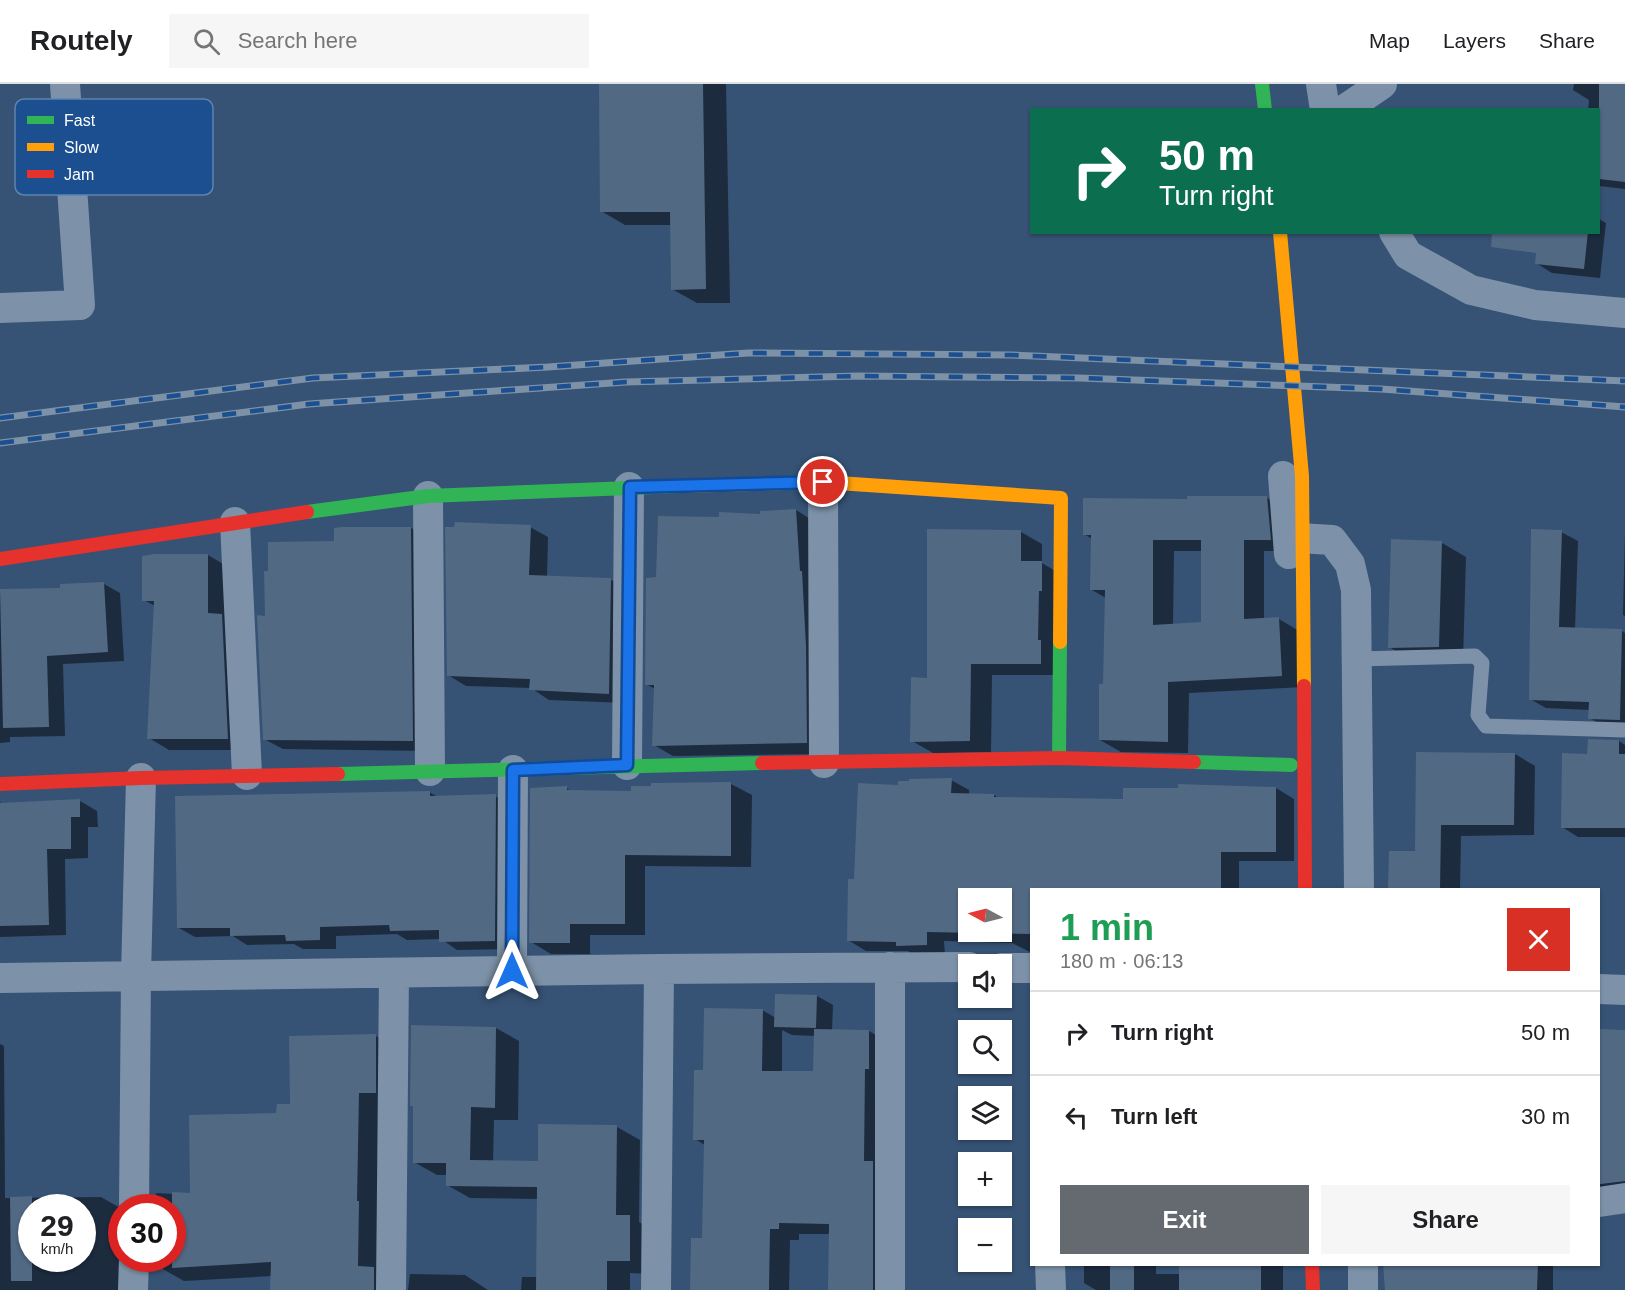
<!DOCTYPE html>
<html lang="en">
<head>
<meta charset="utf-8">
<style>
  body { margin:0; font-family:Arial,sans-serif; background:#f6f6f6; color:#202124; height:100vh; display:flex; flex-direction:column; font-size:22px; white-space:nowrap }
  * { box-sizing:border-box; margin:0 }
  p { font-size:20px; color:#757577 }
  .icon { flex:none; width:33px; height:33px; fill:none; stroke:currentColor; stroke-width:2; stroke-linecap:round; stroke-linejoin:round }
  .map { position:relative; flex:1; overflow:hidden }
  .side { position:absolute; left:1030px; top:804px; width:570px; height:378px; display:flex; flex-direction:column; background:#fff; border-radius:0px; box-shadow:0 2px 4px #0004 }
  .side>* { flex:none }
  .hud { position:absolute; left:1030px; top:24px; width:570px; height:126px; border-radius:0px; box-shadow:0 2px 4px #0004; background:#0b6e4f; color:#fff; overflow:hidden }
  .needle { width:39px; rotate:277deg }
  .controls { position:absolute; left:958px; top:804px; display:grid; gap:12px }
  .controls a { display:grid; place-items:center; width:54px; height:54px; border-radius:0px; background:#fff; box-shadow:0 2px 4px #0004; font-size:30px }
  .speed { position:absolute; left:18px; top:1110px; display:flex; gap:12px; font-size:30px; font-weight:700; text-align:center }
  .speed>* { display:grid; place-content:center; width:78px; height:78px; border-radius:50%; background:#fff; box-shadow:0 2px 4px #0004; line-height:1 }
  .speed small { font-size:15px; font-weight:400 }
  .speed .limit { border:9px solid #d22; background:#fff; color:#111 }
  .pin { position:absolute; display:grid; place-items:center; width:51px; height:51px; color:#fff; margin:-26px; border:3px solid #fff; border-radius:50%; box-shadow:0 2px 6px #0007 }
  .me { position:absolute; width:66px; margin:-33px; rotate:0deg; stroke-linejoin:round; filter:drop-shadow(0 0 4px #0008) }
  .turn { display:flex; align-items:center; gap:21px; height:126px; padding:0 30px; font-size:27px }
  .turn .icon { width:78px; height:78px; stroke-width:2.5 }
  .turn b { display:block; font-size:42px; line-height:51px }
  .round { display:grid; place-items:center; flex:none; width:63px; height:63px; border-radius:0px; background:#f6f6f6 }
  .summary { display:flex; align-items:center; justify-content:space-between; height:102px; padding:0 30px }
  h1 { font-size:36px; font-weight:700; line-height:45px; color:#1e9e55 }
  .primary-button { display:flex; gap:12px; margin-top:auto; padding:12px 30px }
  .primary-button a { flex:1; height:69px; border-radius:0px; background:#656970; color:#fff; font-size:24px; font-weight:700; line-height:69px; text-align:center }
  .primary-button a+a { background:#f6f6f6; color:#202124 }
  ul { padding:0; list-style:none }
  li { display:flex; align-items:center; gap:18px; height:84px; padding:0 30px; border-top:2px solid #e0e0e0 }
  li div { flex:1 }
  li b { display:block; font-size:22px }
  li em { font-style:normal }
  header { display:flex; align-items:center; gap:36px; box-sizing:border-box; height:84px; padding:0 30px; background:#fff; border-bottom:2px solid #e0e0e0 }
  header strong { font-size:28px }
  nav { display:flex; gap:33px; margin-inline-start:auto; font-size:21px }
  .search { width:420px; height:54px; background:#f6f6f6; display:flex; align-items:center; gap:15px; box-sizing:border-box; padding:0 21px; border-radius:0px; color:#757577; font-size:22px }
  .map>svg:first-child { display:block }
  .shadow { fill:#0007; fill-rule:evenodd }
  .building { fill:#526984; fill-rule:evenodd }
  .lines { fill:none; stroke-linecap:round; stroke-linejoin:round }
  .lane { stroke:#7d92a8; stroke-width:15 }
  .street { stroke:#7d92a8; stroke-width:30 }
  .fast { stroke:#30b455; stroke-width:14 }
  .slow { stroke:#ff9f0a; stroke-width:14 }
  .jam { stroke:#e5322d; stroke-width:14 }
  .rail-casing { stroke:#7e92a7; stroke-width:7 }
  .rail { stroke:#1b4f8f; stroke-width:4.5; stroke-dasharray:14; stroke-linecap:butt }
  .route-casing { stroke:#114b97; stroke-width:15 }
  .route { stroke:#1a73e8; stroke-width:10 }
  .key { fill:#1b4f8f; stroke:#5f84b1; stroke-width:1.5 }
  .key-label { font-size:16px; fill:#fff }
</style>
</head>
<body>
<header>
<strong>Routely</strong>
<div class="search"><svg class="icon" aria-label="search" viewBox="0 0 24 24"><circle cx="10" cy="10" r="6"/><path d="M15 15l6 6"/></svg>Search here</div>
<nav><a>Map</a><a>Layers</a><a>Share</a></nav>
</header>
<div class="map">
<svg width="1625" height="1206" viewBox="0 0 1625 1206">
  <rect width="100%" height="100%" fill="#365274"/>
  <path class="shadow" d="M600 0H726L730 219H697L672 205 671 141H625L601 127Z
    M1574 0H1625V105L1599 102V26H1588L1589 16 1573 6Z
    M1599 135 1606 139 1600 194 1552 189 1536 179 1539 148H1599Z
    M1267 414 1288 426 1291 467H1264V536L1279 535 1299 547 1303 603 1189 609 1188 669 1121 668 1100 656 1105 601 1106 514 1092 506V455L1084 450 1188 416ZM1174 467H1202V539L1173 541Z
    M796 426 815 438 826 670 673 672 654 661 655 605 646 600 658 495 720 435 761 432Z
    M530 443 548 453 547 493 611 496 629 506 627 619 549 616 531 604 466 602 448 591Z
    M411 444 429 455 431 667 283 665 264 655 267 533Z
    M928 447 1021 448 1042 460V479L1062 491V591H992L991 668 933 669 912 657 929 595Z
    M1561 448 1578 457 1575 545 1622 547 1625 549V644H1606L1590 634V626L1546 624 1530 615Z
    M1625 448V532L1623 531Z
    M1393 457 1442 459 1466 473 1463 576 1414 577 1389 563Z
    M208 471 228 483 248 666H169L149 654 155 522 144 516Z
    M104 500 120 509 124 577 63 580 65 652 10 653V658L0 659V506H62Z
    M1619 657 1625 661V753H1578L1562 743 1588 671Z
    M1418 670H1515L1535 682 1534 751 1461 752 1460 806H1390L1416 768Z
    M951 696 969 706V711H994L1000 715 1125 717 1276 704 1294 715V777H1239V806H1032V869L1012 859 944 857 945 871 916 872 908 867H866L848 856 855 796 899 702ZM969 814H1002V848H969Z
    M731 700 752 711 751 783 645 782V851H590V870H551L531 858 566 704 573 708 632 709 652 704V701Z
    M429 708 438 713 495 712 511 721V865L457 866 441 855 407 856 397 850 336 852V865H303L294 860 247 861 233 852 195 853 179 844Z
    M0 717 1 720 80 717 97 727 98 743H88V774L65 775 66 851 0 853Z
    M817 912 833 921 832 947H869L889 959 892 1206H830L831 1150H799V1156H790L789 1206H692L704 1156 705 1061 695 1055 705 987 762 926 776 934ZM782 946 792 951 815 952V989L782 988Z
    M412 943 496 944 519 957 518 1036H494L493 1078 539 1079 617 1043 640 1056 639 1138 653 1146 652 1190 630 1189V1206H521L522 1193H537L538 1115 470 1114 447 1101V1091H437L414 1078 415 1023 412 1021Z
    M1599 947H1625V1113H1599Z
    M376 952 399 965 397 1206H272V1192L184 1197 161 1184 160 1174H172V1124H157L156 1109 192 1111 278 1031Z
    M0 960 4 962 5 1114 101 1113 122 1125V1174L128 1206H0ZM32 1124H82V1174H32Z
    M1082 1180H1156V1190H1181V1180H1283V1206H1096L1084 1199V1182Z
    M1385 1180H1553V1206H1387Z
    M410 1190 465 1191 488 1206H408Z"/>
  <path class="building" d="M599 0H703L706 205 671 206 670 128H600Z
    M1599 0H1625V98L1599 95Z
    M1492 148H1588L1584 185 1535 180 1536 169 1491 163Z
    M1187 412H1267L1271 456H1244V535L1279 533 1282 592 1168 598V658L1099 656V600H1103L1105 506H1090L1091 451H1083V414L1187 415ZM1153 456H1201V538L1153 541Z
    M796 425 800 487H802L806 562 807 659 652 662 654 601H645L646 494 656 493 658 432 719 433V428L760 430V427Z
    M455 438 531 441 529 491 611 494 609 610 529 606 530 595 447 592 445 443H454Z
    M341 443H411L413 657 263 656 257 531 265 532 264 487H268V458L334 457V444Z
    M927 445 1021 446V477H1042V507H1039L1038 556H1041V580H971L970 657 910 658 911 593 927 594Z
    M1531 445 1562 446 1559 543 1622 545 1620 636 1588 635 1589 618 1529 616Z
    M1391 455 1442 457 1439 563 1388 564Z
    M154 470H208V529L222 530 228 655H147L154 517H142V472Z
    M104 498 108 568 47 572 49 643 3 644 0 505 60 504V500Z
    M1588 655 1619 656V670H1625V744H1561L1562 669 1587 670Z
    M1416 668 1515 669 1514 741H1441L1440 806H1388L1389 767H1415Z
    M952 694 951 709 994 710V713L1123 715V704H1178V700L1276 703V768H1221V806H1032V850L927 848V861L896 862V858L847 857 848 795H854L858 699 898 701V697H909V695ZM969 814H1002V848H969Z
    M731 698V772L625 771V840H570V859H529L530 704 567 702V706L631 707V702H651V699Z
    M430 707V712L496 710 495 857 439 858V846L390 847 389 841 320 843V856L286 857 285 851 230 852V844H177L175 712Z
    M80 715V733H71V765H47L49 841 0 842V719Z
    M775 910 817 911 816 944 774 943Z
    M704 924 763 925 762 987H813L814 945 869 946V985H865L864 1077H873V1206H828L829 1140 779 1139V1145H770L769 1206H690L691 1154H702L704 1056H693L694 986H703Z
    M411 941 496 943 495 1024 471 1023 470 1076 538 1077V1040L617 1041 616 1131H630V1177H607V1206H536L537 1103 446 1102V1079H413V1022H410Z
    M1599 945 1625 946V1097L1601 1100H1599Z
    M376 950V1009H359L357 1117H359L358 1182 374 1183V1206H270L271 1178 172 1184V1108L190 1109 189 1031 276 1029 277 1020H290L289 952Z
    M32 1112V1197H11L10 1113Z
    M1110 1180H1134V1206H1110Z
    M1179 1180H1261V1206H1179Z
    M1383 1180H1538L1537 1206H1385Z"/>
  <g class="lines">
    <path class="lane" d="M1357 575 1475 572 1482 579 1478 631 1486 642 1625 646"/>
    <path class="street" d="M1321 0 1325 26
      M1344 26 1382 0
      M1394 148 1408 171 1471 206 1535 221 1625 229
      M0 224 80 221 65 0
      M1283 392 1289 470
      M823 398 824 679
      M428 412 430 687
      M235 438 247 691
      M1289 470 1299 454 1332 456 1350 480 1356 506 1359 806
      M627 681 629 403
      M890 883V1206
      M1002 884H1032
      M512 887 513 686
      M0 894 659 885 969 883
      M1599 905 1625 906
      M1599 1118 1625 1114
      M134 1124 136 891 141 694
      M1050 1180 1051 1206
      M133 1206 134 1174
      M391 1206 394 889
      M656 1206 659 885
      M1363 1206V1180"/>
    <path class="fast" d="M1262 0 1265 26
      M307 428 428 412 681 402
      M1059 674 1060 558
      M1194 678 1291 681
      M338 690 762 679"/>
    <path class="slow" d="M1280 148 1302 392 1304 602
      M681 402 823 398 1061 414 1060 558"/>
    <path class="jam" d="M0 475 307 428
      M1304 602 1305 806
      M762 679 1059 674 1194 678
      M0 700 141 694 338 690
      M1312 1180 1313 1206"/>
    <defs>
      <path id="rail" d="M0 334 313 294 548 283 748 269 1011 271 1625 297
        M0 359 309 320 626 298 857 292 1079 294 1381 305 1625 323"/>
    </defs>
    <use href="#rail" class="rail-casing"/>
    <use href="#rail" class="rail"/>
  </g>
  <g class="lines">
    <defs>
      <path id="route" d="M512 887 513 686 627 681 630 403 823 398"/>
    </defs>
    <use href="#route" class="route-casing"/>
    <use href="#route" class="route"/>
  </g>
  <rect x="15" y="15" width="198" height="96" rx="9" class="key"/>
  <rect x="27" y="32" width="27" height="8" fill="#30b455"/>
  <rect x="27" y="59" width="27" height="8" fill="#ff9f0a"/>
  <rect x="27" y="86" width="27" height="8" fill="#e5322d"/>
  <g class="key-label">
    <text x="64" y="42">Fast</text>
    <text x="64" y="69">Slow</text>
    <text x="64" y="96">Jam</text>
  </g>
</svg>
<div class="controls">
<a><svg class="needle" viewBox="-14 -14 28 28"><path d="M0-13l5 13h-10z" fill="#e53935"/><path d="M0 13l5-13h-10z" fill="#757577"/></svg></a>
<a><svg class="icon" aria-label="sound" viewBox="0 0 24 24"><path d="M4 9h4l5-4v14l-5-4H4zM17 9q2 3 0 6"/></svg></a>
<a><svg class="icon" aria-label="search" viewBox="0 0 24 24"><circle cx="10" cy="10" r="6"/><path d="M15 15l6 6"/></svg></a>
<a><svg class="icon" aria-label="layers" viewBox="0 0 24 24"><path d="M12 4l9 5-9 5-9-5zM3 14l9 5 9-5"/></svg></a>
<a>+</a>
<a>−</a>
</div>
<div class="speed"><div>29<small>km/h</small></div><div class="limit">30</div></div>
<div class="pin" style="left:823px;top:398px;background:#d93025"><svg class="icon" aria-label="arrive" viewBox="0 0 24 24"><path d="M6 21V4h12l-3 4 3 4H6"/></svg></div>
<svg class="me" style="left:512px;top:887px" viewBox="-20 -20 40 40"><path d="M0-17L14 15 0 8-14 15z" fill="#1a73e8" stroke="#fff" stroke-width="4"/></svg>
<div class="hud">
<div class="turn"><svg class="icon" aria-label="right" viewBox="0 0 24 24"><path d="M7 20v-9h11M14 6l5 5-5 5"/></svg><div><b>50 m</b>Turn right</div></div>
</div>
<section class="side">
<div class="summary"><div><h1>1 min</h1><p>180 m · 06:13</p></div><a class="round" style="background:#d93025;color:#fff"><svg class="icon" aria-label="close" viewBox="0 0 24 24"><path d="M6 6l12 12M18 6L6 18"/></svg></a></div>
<ul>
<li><svg class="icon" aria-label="right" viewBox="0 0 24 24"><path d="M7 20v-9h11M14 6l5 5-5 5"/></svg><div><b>Turn right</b></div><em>50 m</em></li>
<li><svg class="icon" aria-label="left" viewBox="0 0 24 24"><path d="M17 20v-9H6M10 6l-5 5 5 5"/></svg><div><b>Turn left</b></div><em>30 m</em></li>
</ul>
<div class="primary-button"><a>Exit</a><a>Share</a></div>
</section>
</div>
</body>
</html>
